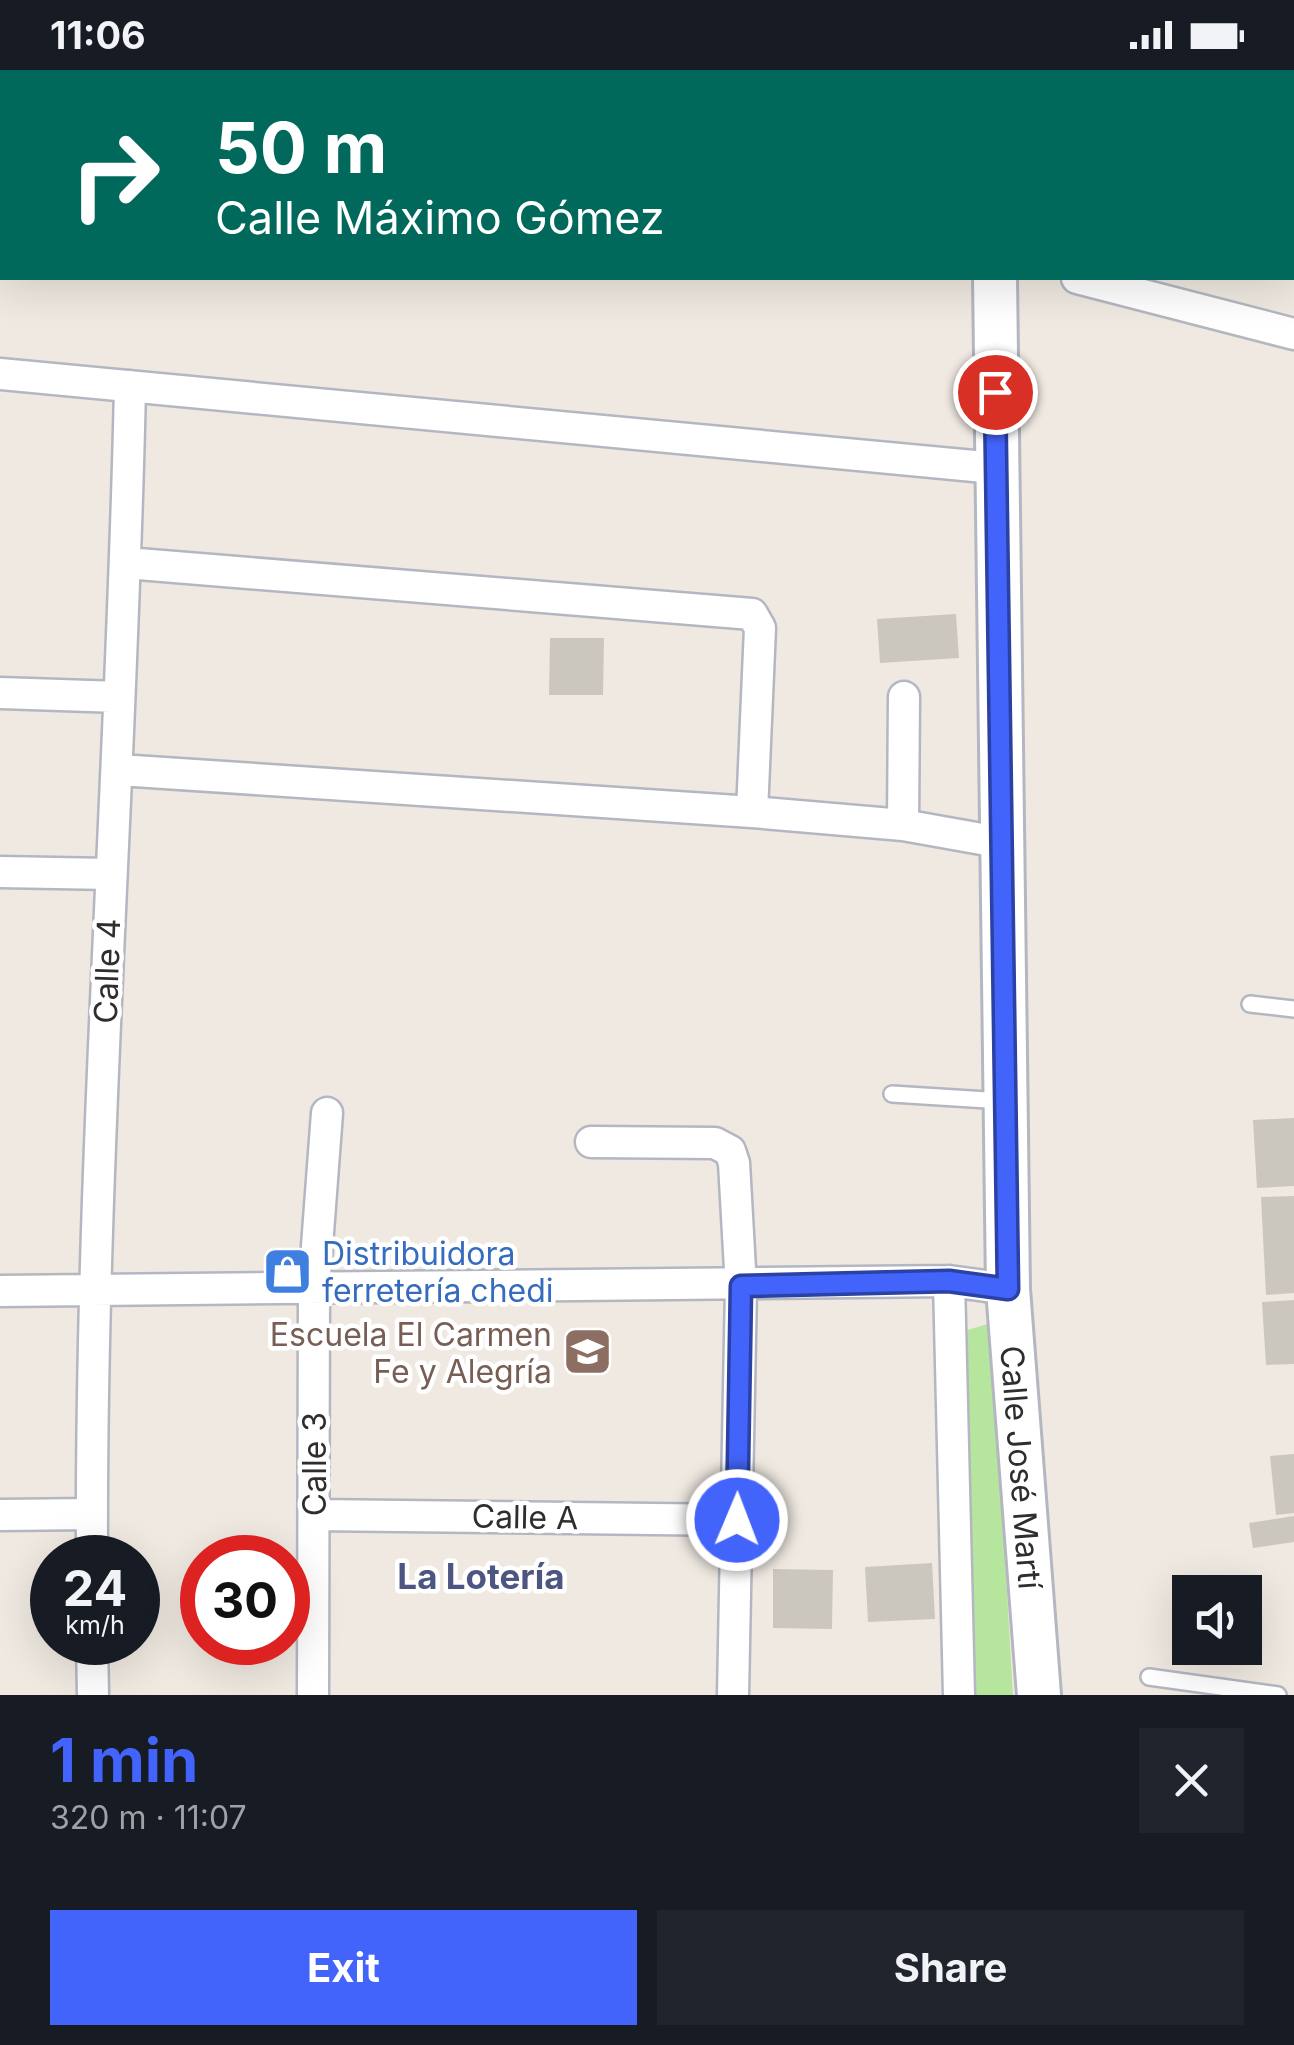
<!DOCTYPE html>
<html lang="en">
<head>
<meta charset="utf-8">
<style>
  body { margin:0; font-family:Inter,sans-serif; background:#20242c; color:#f1f3f6; height:100vh; display:flex; flex-direction:column; font-size:38px; white-space:nowrap }
  * { box-sizing:border-box; margin:0 }
  p { font-size:32px; color:#9ea1a6 }
  .icon { flex:none; width:55px; height:55px; fill:none; stroke:currentColor; stroke-width:2; stroke-linecap:round; stroke-linejoin:round }
  .map { position:relative; height:1625px; overflow:hidden }
  .side { display:flex; flex-direction:column; background:#171b24; flex:1 }
  .side>* { flex:none }
  .guide { position:absolute; left:0px; top:0px; width:1295px; height:210px; box-shadow:0 10px 40px #0002; background:#00695c; color:#fff; overflow:hidden }
  .controls { position:absolute; left:1172px; top:1505px; display:grid; gap:20px }
  .controls a { display:grid; place-items:center; width:90px; height:90px; border-radius:0px; background:#171b24; box-shadow:0 10px 40px #0002; font-size:50px }
  .speed { position:absolute; left:30px; top:1465px; display:flex; gap:20px; font-size:50px; font-weight:700; text-align:center }
  .speed>* { display:grid; place-content:center; width:130px; height:130px; border-radius:50%; background:#171b24; box-shadow:0 10px 40px #0002; line-height:1 }
  .speed small { font-size:25px; font-weight:400 }
  .speed .limit { border:15px solid #d22; background:#fff; color:#111 }
  .pin { position:absolute; display:grid; place-items:center; width:85px; height:85px; color:#fff; margin:-42px; border:5px solid #fff; border-radius:50%; box-shadow:0 2px 10px #0007 }
  .me { position:absolute; width:110px; margin:-55px; rotate:1deg; stroke-linejoin:round; filter:drop-shadow(0 0 8px #0008) }
  .turn { display:flex; align-items:center; gap:35px; height:210px; padding:0 50px; font-size:45px }
  .turn .icon { width:130px; height:130px; stroke-width:2.5 }
  .turn b { display:block; font-size:70px; line-height:85px }
  .round { display:grid; place-items:center; flex:none; width:105px; height:105px; border-radius:0px; background:#20242c }
  .overview { display:flex; align-items:center; justify-content:space-between; height:170px; padding:0 50px }
  h1 { font-size:60px; font-weight:700; line-height:75px; color:#4264fb }
  .action { display:flex; gap:20px; margin-top:auto; padding:20px 50px }
  .action a { flex:1; height:115px; border-radius:0px; background:#4264fb; color:#fff; font-size:40px; font-weight:700; line-height:115px; text-align:center }
  .action a+a { background:#20242c; color:#f1f3f6 }
  .status { display:flex; justify-content:space-between; align-items:center; height:70px; padding:0 50px; background:#171b24; direction:ltr }
  .status svg { height:28px; fill:currentColor }
  .map>svg:first-child { display:block }
  .green { fill:#b6e59e }
  .building { fill:#cbc7bf }
  .lines { fill:none; stroke-linecap:round; stroke-linejoin:round }
  .lane-casing { stroke:#b4b7c1; stroke-width:20 }
  .street-casing { stroke:#b4b7c1; stroke-width:35 }
  .secondary-casing { stroke:#b4b7c1; stroke-width:48 }
  .lane { stroke:#fff; stroke-width:15 }
  .street { stroke:#fff; stroke-width:30 }
  .secondary { stroke:#fff; stroke-width:42 }
  .route-casing { stroke:#2b41a3; stroke-width:25 }
  .route { stroke:#4264fb; stroke-width:18 }
  .labels { text-anchor:middle; dominant-baseline:central; stroke-width:9; stroke-linejoin:round; paint-order:stroke }
  .street-label { font-size:32px; fill:#2e2e2e; stroke:#fff }
  .shop-label { font-size:32px; fill:#366cbe; stroke:#fff; text-anchor:start }
  .education-label { font-size:32px; fill:#785e54; stroke:#fff; text-anchor:end }
  .neighbourhood-label { font-size:35px; font-weight:bold; fill:#4d5680; stroke:#fff }
</style>
</head>
<body>
<div class="status"><b>11:06</b><svg viewBox="0 0 49 12"><path d="M0 12V9h3v3zM5 12V6h3v6zM10 12V3h3v9zM15 12V0h3v12zM26 1h20v11H26zM47 4h2v5h-2z"/></svg></div>
<div class="map">
<svg width="1294" height="1625" viewBox="0 0 1294 1625">
  <rect width="100%" height="100%" fill="#efe9e1"/>
  <path class="green" d="M991 1253 1013 1625H975L964 1261Z"/>
  <path class="building" d="M956 544 959 588 880 593 877 549Z
    M550 568H604L603 625H549Z
    M1294 1048V1116L1257 1118 1253 1050Z
    M1294 1126V1223L1266 1225 1261 1127Z
    M1294 1230V1294L1266 1295 1262 1232Z
    M1294 1384V1443L1276 1445 1270 1386Z
    M1294 1446V1472L1253 1478 1249 1453Z
    M932 1493 935 1549 868 1552 865 1497Z
    M773 1499 833 1500 832 1559 773 1558Z"/>
  <g class="lines">
    <defs>
      <path id="lane" d="M1250 934 1294 939
        M892 1024 1003 1031
        M1149 1607 1278 1625"/>
      <path id="street" d="M89 2V0
        M311 2V0
        M1077 208 1294 264
        M0 304 995 398
        M126 493 752 544 760 558 752 742
        M0 623 119 627
        M119 700 752 742 903 755 1004 773
        M903 755 904 627
        M0 802 111 804
        M591 1072 715 1073 730 1081 734 1093 741 1217 733 1625
        M949 1211 959 1625
        M0 1221 949 1211 1008 1219
        M0 1445 92 1444
        M314 1445 737 1450
        M92 1488C90 1096 122 706 130 316
        M92 1572 93 1625
        M313 1625 314 1216 327 1043"/>
      <g id="secondary">
        <path d="M994 0V2"/>
        <path id="s1" d="M995 208 1008 1219 1039 1625"/>
      </g>
    </defs>
    <use href="#lane" class="lane-casing"/>
    <use href="#street" class="street-casing"/>
    <use href="#secondary" class="secondary-casing"/>
    <use href="#lane" class="lane"/>
    <use href="#street" class="street"/>
    <use href="#secondary" class="secondary"/>
  </g>
  <g class="lines">
    <defs>
      <path id="route" d="M737 1450 741 1216 949 1211 1008 1219 995 322"/>
    </defs>
    <use href="#route" class="route-casing"/>
    <use href="#route" class="route"/>
  </g>
  <defs>
    <symbol id="shop-square" viewBox="-11 -11 22 22"><rect x="-9" y="-9" width="18" height="18" rx="4" fill="#3f7fe0" stroke="#fff"/><path d="M-5-2.5h2.3a2.7 3.5 0 0 1 5.4 0H5L5.5 6h-11ZM-1.5-2.5h3a1.5 2.3 0 0 0-3 0Z" fill="#fff"/></symbol>
    <symbol id="school-square" viewBox="-11 -11 22 22"><rect x="-9" y="-9" width="18" height="18" rx="4" fill="#8d6e63" stroke="#fff"/><path d="M0-5L7-2L0 1L-7-2ZM-4 1L0 2.5L4 1V4Q0 6-4 4Z" fill="#fff"/></symbol>
  </defs>
  <g fill-rule="evenodd">
    <use href="#shop-square" x="260" y="1174" width="55" height="55"/>
    <use href="#school-square" x="560" y="1254" width="55" height="55"/>
  </g>
  <g class="labels">
    <g class="street-label">
      <text transform="translate(107 901) rotate(-88)">Calle 4</text>
      <text transform="translate(314 1394) rotate(-90)">Calle 3</text>
      <text stroke="none"><textPath href="#s1" startOffset="1190">Calle José Martí</textPath></text>
      <text transform="translate(525 1447) rotate(1)">Calle A</text>
    </g>
    <g class="shop-label">
      <text x="322" y="1183">Distribuidora<tspan x="322" dy="37">ferretería chedi</tspan></text>
    </g>
    <g class="education-label">
      <text x="552" y="1264">Escuela El Carmen<tspan x="552" dy="37">Fe y Alegría</tspan></text>
    </g>
    <g class="neighbourhood-label">
      <text x="481" y="1506">La Lotería</text>
    </g>
  </g>
</svg>
<div class="controls">
<a><svg class="icon" aria-label="sound" viewBox="0 0 24 24"><path d="M4 9h4l5-4v14l-5-4H4zM17 9q2 3 0 6"/></svg></a>
</div>
<div class="speed"><div>24<small>km/h</small></div><div class="limit">30</div></div>
<div class="pin" style="left:995px;top:322px;background:#d93025"><svg class="icon" aria-label="arrive" viewBox="0 0 24 24"><path d="M6 21V4h12l-3 4 3 4H6"/></svg></div>
<svg class="me" style="left:737px;top:1450px" viewBox="-20 -20 40 40"><circle r="17" fill="#4264fb" stroke="#fff" stroke-width="3"/><path d="M0-11L8 9 0 5-8 9z" fill="#fff"/></svg>
<div class="guide">
<div class="turn"><svg class="icon" aria-label="right" viewBox="0 0 24 24"><path d="M7 20v-9h11M14 6l5 5-5 5"/></svg><div><b>50 m</b>Calle Máximo Gómez</div></div>
</div>
</div>
<section class="side">
<div class="overview"><div><h1>1 min</h1><p>320 m · 11:07</p></div><a class="round"><svg class="icon" aria-label="close" viewBox="0 0 24 24"><path d="M6 6l12 12M18 6L6 18"/></svg></a></div>
<div class="action"><a>Exit</a><a>Share</a></div>
</section>
</body>
</html>
